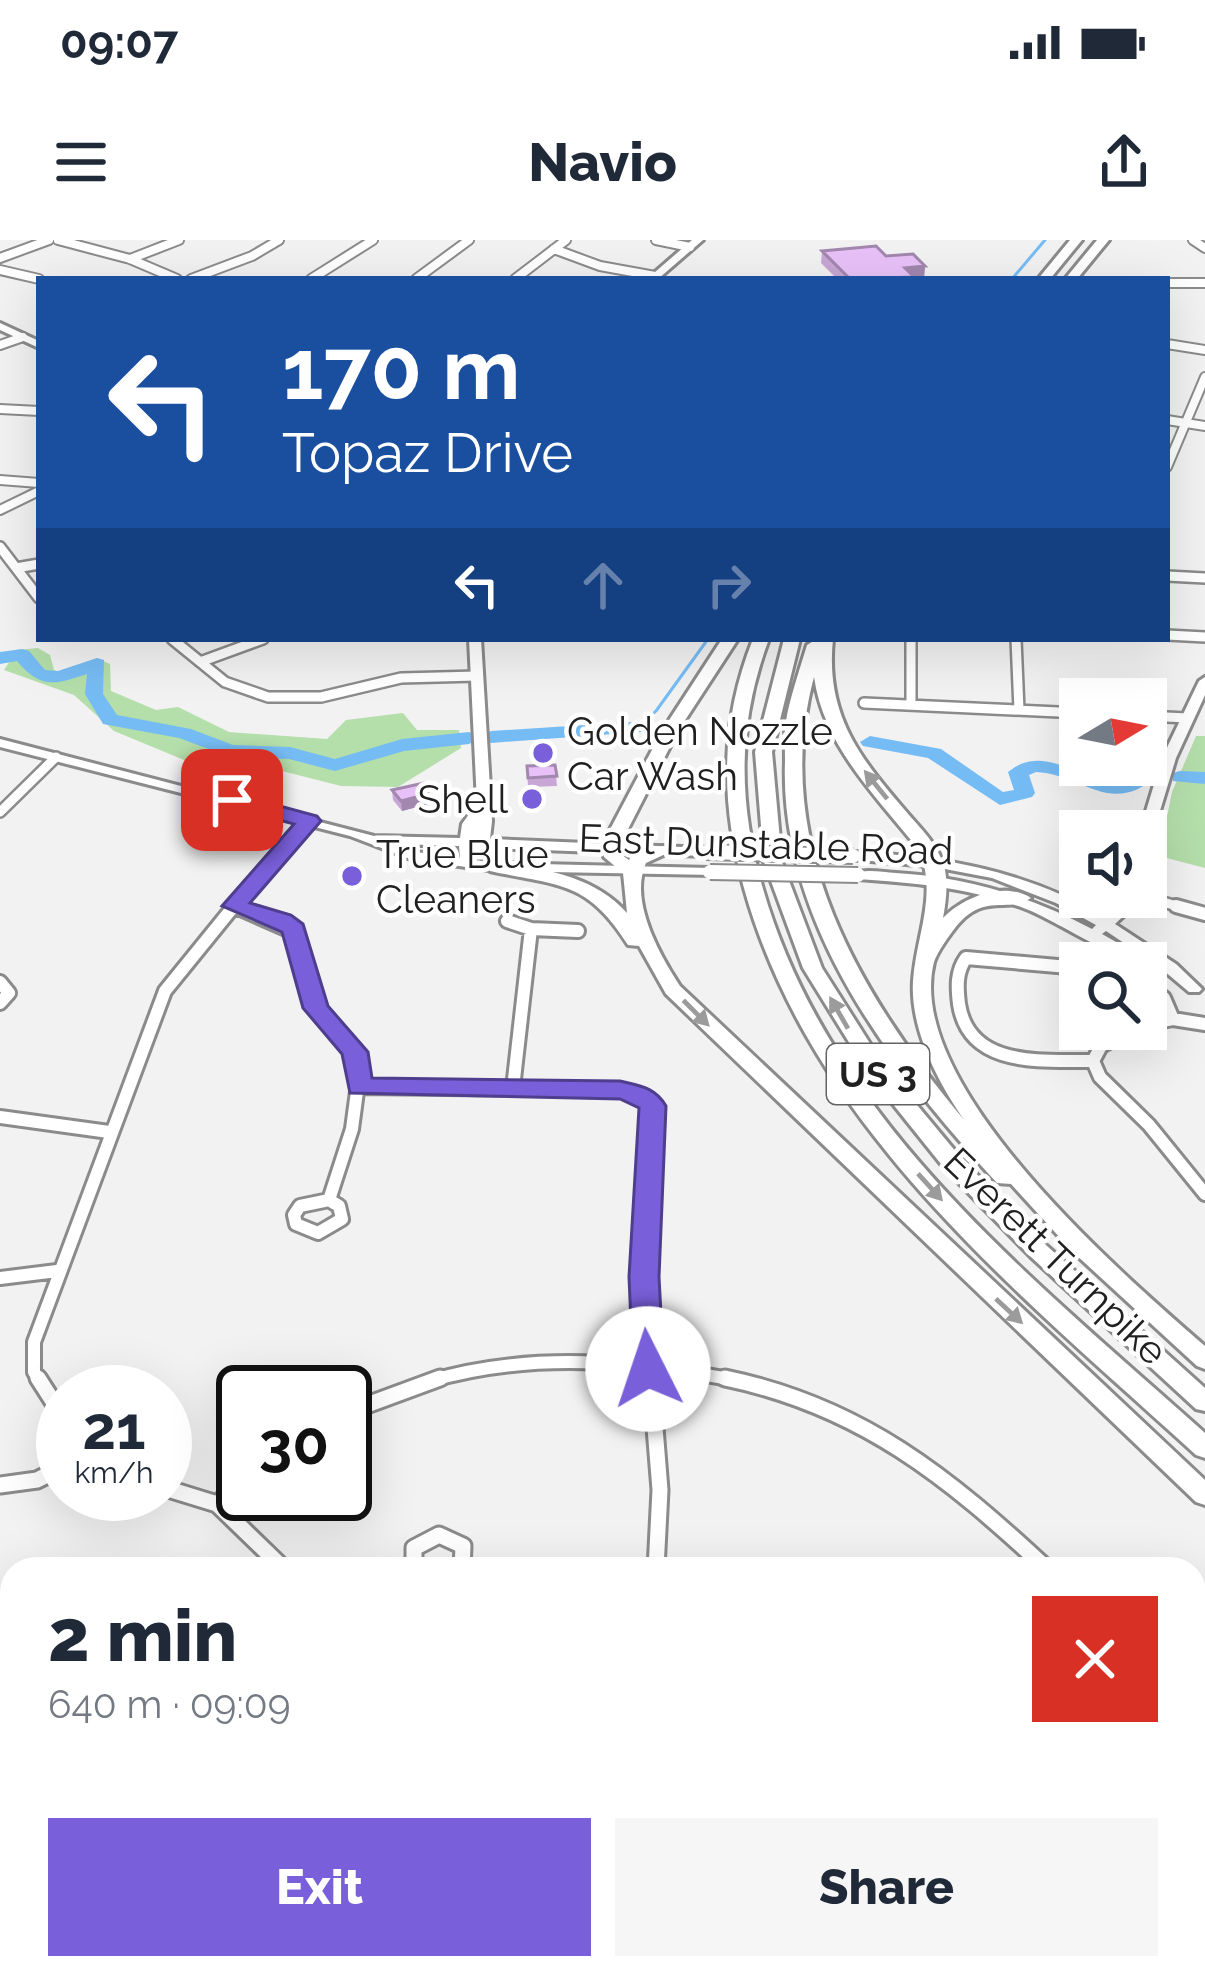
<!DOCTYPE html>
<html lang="en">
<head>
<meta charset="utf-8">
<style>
  body { margin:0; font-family:Raleway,sans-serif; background:#f6f6f7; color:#1f2937; height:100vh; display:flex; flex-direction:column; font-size:45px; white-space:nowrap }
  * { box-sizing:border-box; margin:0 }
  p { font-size:39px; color:#747a83 }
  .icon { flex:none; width:66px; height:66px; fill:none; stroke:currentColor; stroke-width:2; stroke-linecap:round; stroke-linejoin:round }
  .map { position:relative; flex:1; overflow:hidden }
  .panel { position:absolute; left:0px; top:1317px; width:1206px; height:423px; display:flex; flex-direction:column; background:#fff; border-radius:36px 36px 0 0; box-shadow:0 12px 48px #0002 }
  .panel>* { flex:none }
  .banner { position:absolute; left:36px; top:36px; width:1134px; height:366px; border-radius:0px; box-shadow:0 12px 48px #0002; background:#1a4fa0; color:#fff; overflow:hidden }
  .needle { width:78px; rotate:80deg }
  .fabs { position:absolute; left:1059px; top:438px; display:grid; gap:24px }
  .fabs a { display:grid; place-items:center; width:108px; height:108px; border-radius:0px; background:#fff; box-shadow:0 12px 48px #0002; font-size:60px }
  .speed { position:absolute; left:36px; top:1125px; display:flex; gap:24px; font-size:60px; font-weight:700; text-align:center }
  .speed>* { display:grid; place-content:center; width:156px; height:156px; border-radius:50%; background:#fff; box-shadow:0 12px 48px #0002; line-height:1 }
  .speed small { font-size:30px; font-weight:400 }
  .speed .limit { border:6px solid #111; border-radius:18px; background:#fff; color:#111 }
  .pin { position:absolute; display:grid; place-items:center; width:102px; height:102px; color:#fff; margin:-51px; border-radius:24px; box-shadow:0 6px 18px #0006 }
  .me { position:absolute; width:132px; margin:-66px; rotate:356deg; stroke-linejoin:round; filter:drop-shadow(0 0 9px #0008) }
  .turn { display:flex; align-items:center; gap:42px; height:252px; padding:0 48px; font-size:54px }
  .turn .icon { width:156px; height:156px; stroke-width:2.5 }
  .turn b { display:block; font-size:84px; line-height:102px }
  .lanes { display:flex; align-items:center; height:114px; padding:0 48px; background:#0003; justify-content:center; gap:60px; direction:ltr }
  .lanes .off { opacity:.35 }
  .round { display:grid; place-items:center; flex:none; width:126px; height:126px; border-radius:0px; background:#f6f6f7 }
  .headline { display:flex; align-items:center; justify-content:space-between; height:204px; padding:0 48px }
  h1 { font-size:72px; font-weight:800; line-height:90px }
  .button { display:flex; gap:24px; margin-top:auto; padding:24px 48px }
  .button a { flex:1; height:138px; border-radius:0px; background:#795fd9; color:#fff; font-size:48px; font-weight:800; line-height:138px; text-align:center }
  .button a+a { background:#f6f6f7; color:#1f2937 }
  .status { display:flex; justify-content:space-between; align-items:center; height:84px; padding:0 60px; background:#fff; direction:ltr }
  .status svg { height:33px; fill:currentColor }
  header { display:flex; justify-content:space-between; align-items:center; height:156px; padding:0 48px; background:#fff; font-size:54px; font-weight:800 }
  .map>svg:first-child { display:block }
  .green { fill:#b4deaa }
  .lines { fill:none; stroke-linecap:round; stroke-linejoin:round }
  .stream { stroke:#76bcf4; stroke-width:3 }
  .river { fill:#76bcf4; fill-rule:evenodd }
  .street-far3-casing { stroke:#8b8b8c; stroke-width:12 }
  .street-far2-casing { stroke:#8b8b8c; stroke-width:14 }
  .street-far1-casing { stroke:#8b8b8c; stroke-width:18 }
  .street-casing { stroke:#8b8b8c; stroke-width:21 }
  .secondary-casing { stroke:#8b8b8c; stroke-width:6 }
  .highway-casing { stroke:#8b8b8c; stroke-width:6 }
  .street-far3 { stroke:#fff; stroke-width:8 }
  .street-far2 { stroke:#fff; stroke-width:9 }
  .street-far1 { stroke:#fff; stroke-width:12 }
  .street { stroke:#fff; stroke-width:15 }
  .secondary { fill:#fff; fill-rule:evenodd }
  .highway { fill:#fff; fill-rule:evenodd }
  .secondary-bridge-casing { stroke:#8b8b8c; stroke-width:18; stroke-linecap:butt }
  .secondary-bridge { stroke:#fff; stroke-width:14 }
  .wall { fill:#c8a6d5 }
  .shaded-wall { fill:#a287ae }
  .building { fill:#e8c1f8; stroke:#a287ae; stroke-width:3 }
  .oneway { fill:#9b9b9b }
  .route { fill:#795fd9; stroke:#4f3e8d; stroke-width:3 }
  .poi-dot { fill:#795fd9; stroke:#fff; stroke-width:4.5 }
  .labels { text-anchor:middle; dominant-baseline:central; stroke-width:9; stroke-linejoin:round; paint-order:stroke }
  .shield { fill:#fff; stroke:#636364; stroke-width:3 }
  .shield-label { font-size:36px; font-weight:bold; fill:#202021 }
  .poi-label { font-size:39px; fill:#202021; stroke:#fff; text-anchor:start }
  .street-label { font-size:39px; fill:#202021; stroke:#fff }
</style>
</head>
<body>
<div class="status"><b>09:07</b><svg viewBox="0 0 49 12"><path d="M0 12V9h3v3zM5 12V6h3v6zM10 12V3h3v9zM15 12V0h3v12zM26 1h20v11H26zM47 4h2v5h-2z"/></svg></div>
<header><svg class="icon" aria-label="menu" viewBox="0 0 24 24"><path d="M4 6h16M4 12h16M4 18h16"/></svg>Navio<svg class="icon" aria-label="share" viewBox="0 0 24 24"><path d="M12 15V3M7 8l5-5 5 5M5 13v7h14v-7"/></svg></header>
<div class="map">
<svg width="1205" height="1739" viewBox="0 0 1205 1739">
  <rect width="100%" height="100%" fill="#f2f2f3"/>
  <path class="green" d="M38 408 50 415 54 430 60 433 97 418 110 424 111 451 156 470 178 467 229 492 327 499 346 480 403 473 417 490H459L461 508 398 547 341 546 270 528 201 527 114 491 74 455 4 430 17 410Z
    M1196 496H1205V628L1159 616 1172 552Z"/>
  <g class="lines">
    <path class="stream" d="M1012 39 1045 0
      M639 486 656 471 708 399"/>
    <path class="river" d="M22 409 29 411 45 430 58 431 97 418 104 420 103 454 117 475 191 489 233 505 290 507 335 519 402 499 469 492 479 498 469 504 404 511 335 531 289 519 230 517 179 498 103 484 85 454 87 434C54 445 41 449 17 421L0 424V412Z
      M647 481 654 483V491L491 503 481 497 491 491Z
      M870 496 941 509 1003 552 1014 550 1008 532C1042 504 1075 536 1111 543L1148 529 1158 535C1111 578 1083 534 1036 532L1029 535 1035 553 1032 557 1000 565 928 518 863 506 860 502Z
      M1180 531 1205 532V544L1173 541V533Z"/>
    <defs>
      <path id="street-far3" d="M58 0 130 19 177 39
        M656 0 690 7
        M1193 0 1205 8
        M554 9 600 26 655 36
        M0 18 49 0
        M130 19 179 0
        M0 30 39 39
        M191 39 252 16 279 0
        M311 39 373 0
        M416 39 469 0
        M515 39 566 0
        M1167 43H1205
        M1167 104 1205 110
        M0 105 23 97
        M0 169 39 171
        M1167 180 1205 186
        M1167 227 1205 137
        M0 240 39 243
        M0 270 39 251"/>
      <path id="street-far2" d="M0 307 39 358
        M16 328 39 324
        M1167 336 1205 338
        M1167 395 1205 397
        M172 399 225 442 268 457H321L401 438 477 436
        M911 399V465
        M1016 399 1019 470
        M200 422 263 399
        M864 463 1080 473
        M1146 476 1187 478
        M0 572 56 517
        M1146 657 1187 669
        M234 666 243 669
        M232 669 309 581"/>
      <path id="street-far1" d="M234 666 293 692 316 769 354 810 360 829 352 889 329 960
        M1176 666 1205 674
        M507 681 531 689 578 691
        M1080 728 966 718C956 732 957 747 959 764 969 829 1043 820 1093 821
        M0 742 9 753 0 763
        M1146 746 1164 758 1173 779
        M1146 784 1173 779 1205 784
        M1093 821 1100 837 1149 885 1205 954
        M1093 821 1101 806 1132 789
        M360 847 619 850 644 856 653 866 644 1062 651 1141
        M513 848 531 689
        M0 877 109 892
        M329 960 339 966 342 979 318 993 296 984 294 975 300 966Z
        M0 1038 57 1031
        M40 1141 34 1132V1102L165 751 234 666
        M430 1141C532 1111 637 1121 739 1141"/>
      <path id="street" d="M38 1138 63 1177
        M651 1138 660 1250 656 1329
        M725 1138C861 1166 948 1237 1047 1329
        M345 1173 440 1138
        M0 1245 37 1240 63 1227
        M165 1248 217 1264 284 1329
        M217 1264 243 1242
        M414 1329V1308L439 1295 463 1306 462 1329
        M0 1476 12 1475
        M1194 1489 1205 1505
        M371 1728 372 1739
        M687 1728 689 1739
        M1003 1728 1007 1739
        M155 1739 173 1728"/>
      <path id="secondary" d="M692 0H703L658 39H647Z
        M0 83 39 101V108L0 90Z
        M469 399H481L492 581 490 599 706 608 713 612 706 616 489 608 486 616H476L473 607 472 615 467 619 497 623 710 628 715 629 717 632 715 635 497 631 413 620 350 596 0 507V499L374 596 460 598 462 584 477 563ZM395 604 459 606 460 618 416 612Z
        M1205 437V455L1176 518 1153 594 1146 598V591H1140L1162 518 1199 441Z
        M853 612C942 616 1027 631 1104 677L1121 662 1123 657H1137L1133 667 1115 684 1176 724 1202 749 1199 752H1189L1157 725 1106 691 1102 694 1148 720 1151 723 1148 726 1146 727V723C1119 723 1057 681 1026 669 971 648 916 643 858 639L851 635C863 628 881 632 896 633 966 637 1030 656 1092 689L1096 685 1056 663 992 638 929 626 848 619 846 616Z"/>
      <path id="highway" d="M1070 0H1082L1050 39H1038Z
        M1097 0H1109L1077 39H1065Z
        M722 399H738L678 491 623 599 622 615 629 620 632 615 663 606 672 611 646 623C629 661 659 714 680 746L1205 1240V1265L1196 1262 666 754 639 706 628 705C587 640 559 646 490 631L488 627 497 621C545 630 593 635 627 673L623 633 604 617 605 599 662 491Z
        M753 399H769C737 483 738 563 763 649 830 881 1032 1038 1205 1193V1218L1196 1215C1019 1053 811 889 744 648 720 562 720 482 753 399Z
        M784 399H800L772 512 782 622 822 728 883 824 961 918 1047 1006 1205 1148V1171L1196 1169 1031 1017 945 929 868 833 803 728 764 622 755 512Z
        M817 399H833C825 477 861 519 909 575 924 592 940 608 945 630 948 646 946 662 943 678 964 656 1005 641 1031 658 1008 675 982 649 952 692 946 700 937 713 934 722 903 845 1122 1034 1205 1106V1129L1197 1126 1073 1012 1011 944 997 943C893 829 779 685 785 521 785 506 784 490 787 475 792 452 800 428 807 405ZM814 437C824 507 877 557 919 610 938 655 916 695 913 741 910 789 938 843 965 881 861 757 769 605 814 437Z"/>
    </defs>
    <use href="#street-far3" class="street-far3-casing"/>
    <use href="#street-far2" class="street-far2-casing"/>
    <use href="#street-far1" class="street-far1-casing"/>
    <use href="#street" class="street-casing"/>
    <use href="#secondary" class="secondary-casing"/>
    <use href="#highway" class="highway-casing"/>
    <use href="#street-far3" class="street-far3"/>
    <use href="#street-far2" class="street-far2"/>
    <use href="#street-far1" class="street-far1"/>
    <use href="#street" class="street"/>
    <use href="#secondary" class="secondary"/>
    <use href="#highway" class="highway"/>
    <defs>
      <path id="secondary-bridge" d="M706 612 853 616
        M710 632 858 635"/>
    </defs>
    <use href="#secondary-bridge" class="secondary-bridge-casing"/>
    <use href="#secondary-bridge" class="secondary-bridge"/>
  </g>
  <path class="wall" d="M822 11 886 16 925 26 924 38 837 39 821 23Z
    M555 525 557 546 528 547 527 526Z
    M392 550 428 554V564L402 571 393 560Z"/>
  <path class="shaded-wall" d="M925 26 924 38 896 39 905 28Z
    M428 554V564L402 571 401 561Z"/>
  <path class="building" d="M876 6 886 16 913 14 925 26 905 28 914 37 850 39 822 11Z
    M555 525 557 536 528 538 527 526Z
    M424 543 428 554 401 561 392 550Z"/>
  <defs><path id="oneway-solid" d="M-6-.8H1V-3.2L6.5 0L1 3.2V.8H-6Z" transform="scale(3)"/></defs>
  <g class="oneway">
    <use href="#oneway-solid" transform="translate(876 545) rotate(-129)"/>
    <use href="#oneway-solid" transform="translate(696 773) rotate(45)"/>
    <use href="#oneway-solid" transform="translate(839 773) rotate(-120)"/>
    <use href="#oneway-solid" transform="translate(930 947) rotate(48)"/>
    <use href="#oneway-solid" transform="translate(1009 1071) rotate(43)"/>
  </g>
  <path class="route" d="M232 553 317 576 321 581 250 663 291 675 303 684 328 766 368 812 372 838 620 841C640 846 655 847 666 866L659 1037 664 1129 659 1137H637L633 1129 629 1037 639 868 620 859 350 853 342 814 303 768 282 692 222 666 294 584 224 565V556Z"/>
  <g class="poi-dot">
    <circle cx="543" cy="513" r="12"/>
    <circle cx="532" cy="559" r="12"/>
    <circle cx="352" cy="636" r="12"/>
  </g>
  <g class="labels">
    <rect class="shield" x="827" y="804" width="102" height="60" rx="9"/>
    <g class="shield-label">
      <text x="878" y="834">US 3</text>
    </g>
    <g class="poi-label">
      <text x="567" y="491">Golden Nozzle<tspan x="567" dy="45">Car Wash</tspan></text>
      <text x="508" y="559" text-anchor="end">Shell</text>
      <text x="376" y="614">True Blue<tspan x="376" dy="45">Cleaners</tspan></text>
    </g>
    <g class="street-label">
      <text transform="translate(766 604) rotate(2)">East Dunstable Road</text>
      <text transform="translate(1056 1016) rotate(44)">Everett Turnpike</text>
    </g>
  </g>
</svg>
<div class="fabs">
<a><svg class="needle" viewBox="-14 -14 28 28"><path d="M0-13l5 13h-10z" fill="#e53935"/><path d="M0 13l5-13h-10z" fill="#747a83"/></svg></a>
<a><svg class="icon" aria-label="sound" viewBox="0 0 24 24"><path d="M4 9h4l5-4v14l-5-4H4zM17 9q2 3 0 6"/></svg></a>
<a><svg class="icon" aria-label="search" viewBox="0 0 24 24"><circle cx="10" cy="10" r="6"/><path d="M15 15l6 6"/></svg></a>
</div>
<div class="speed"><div>21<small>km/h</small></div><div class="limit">30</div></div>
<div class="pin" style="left:232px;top:560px;background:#d93025"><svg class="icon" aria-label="arrive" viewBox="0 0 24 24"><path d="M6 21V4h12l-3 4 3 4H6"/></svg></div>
<svg class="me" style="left:648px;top:1129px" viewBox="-20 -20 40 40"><circle r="19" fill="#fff"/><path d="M0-13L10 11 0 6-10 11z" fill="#795fd9"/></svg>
<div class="banner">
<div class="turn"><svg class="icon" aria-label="left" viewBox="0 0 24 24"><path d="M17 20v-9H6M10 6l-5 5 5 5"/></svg><div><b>170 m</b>Topaz Drive</div></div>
<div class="lanes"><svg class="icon" aria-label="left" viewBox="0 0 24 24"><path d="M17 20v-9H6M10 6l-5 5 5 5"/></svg><svg class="icon off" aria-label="ahead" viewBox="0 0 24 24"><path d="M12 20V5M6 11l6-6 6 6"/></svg><svg class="icon off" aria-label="right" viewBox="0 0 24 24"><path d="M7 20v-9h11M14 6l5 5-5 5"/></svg></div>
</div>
<section class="panel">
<div class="headline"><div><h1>2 min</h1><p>640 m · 09:09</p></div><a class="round" style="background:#d93025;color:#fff"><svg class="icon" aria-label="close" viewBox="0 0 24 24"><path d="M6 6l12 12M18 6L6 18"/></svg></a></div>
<div class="button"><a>Exit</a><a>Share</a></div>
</section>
</div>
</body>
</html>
